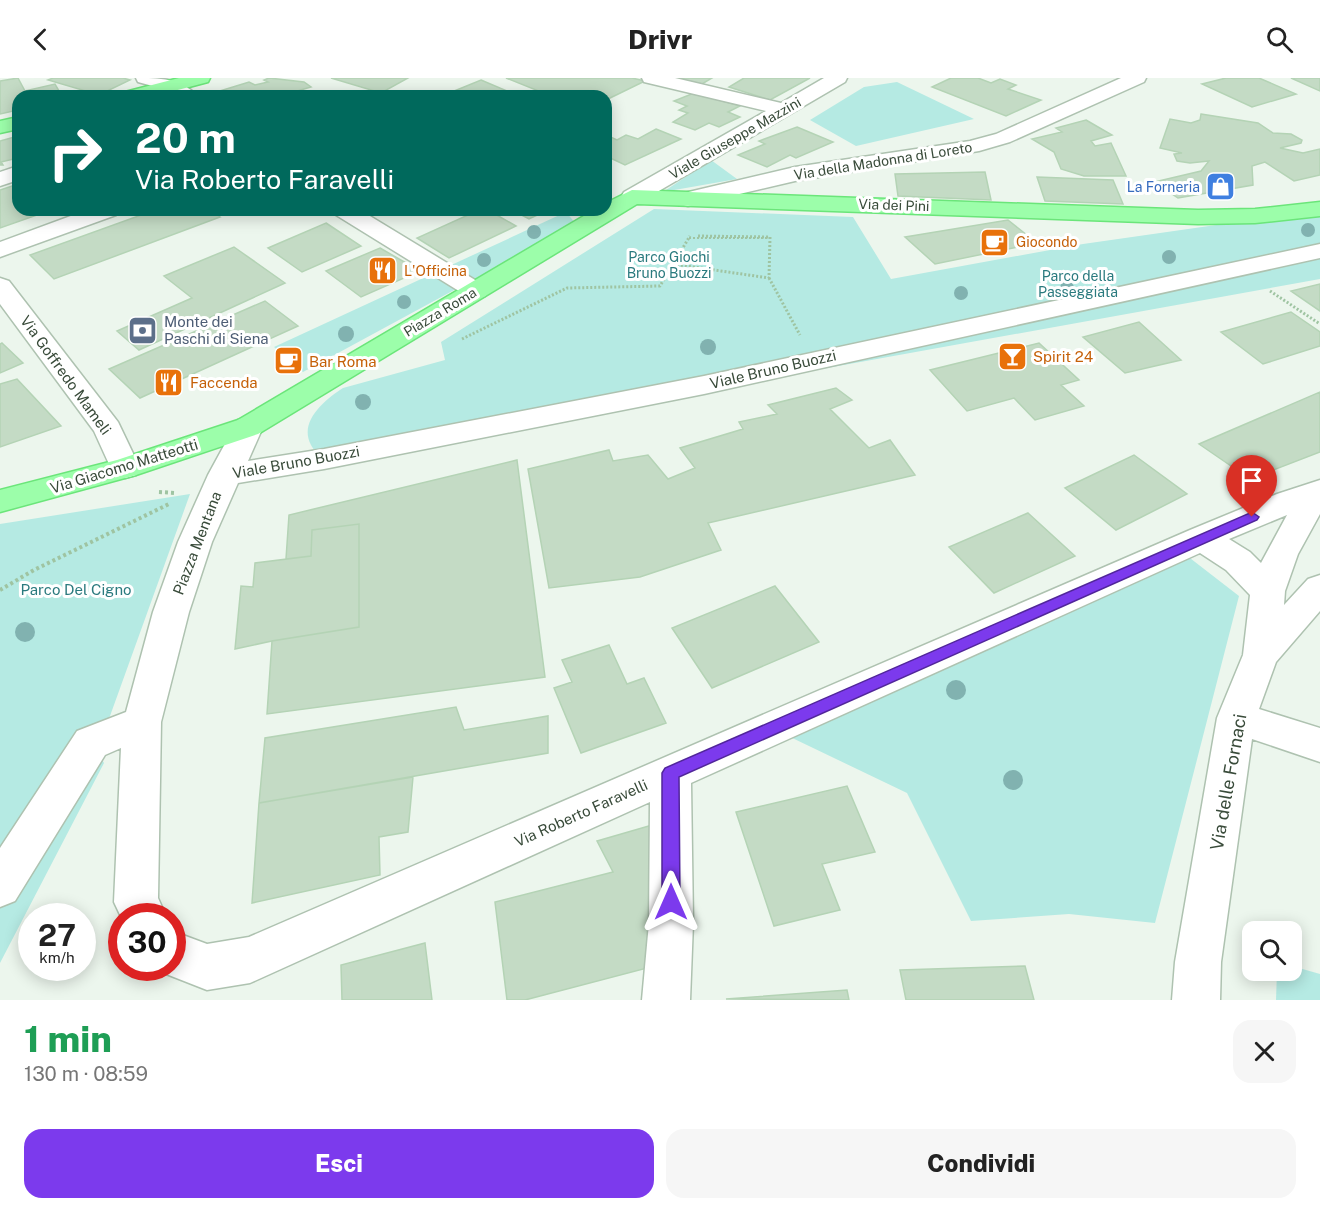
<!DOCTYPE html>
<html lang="it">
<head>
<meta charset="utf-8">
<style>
  body { margin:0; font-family:"Public Sans",sans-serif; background:#f6f6f6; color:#222; height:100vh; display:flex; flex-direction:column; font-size:22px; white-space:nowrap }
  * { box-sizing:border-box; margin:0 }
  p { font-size:20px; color:#767676 }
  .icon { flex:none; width:33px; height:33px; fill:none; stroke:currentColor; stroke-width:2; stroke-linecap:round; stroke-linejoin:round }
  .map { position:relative; height:922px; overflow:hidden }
  .details { display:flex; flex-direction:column; background:#fff; flex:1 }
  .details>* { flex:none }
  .top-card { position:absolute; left:12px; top:12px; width:600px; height:126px; border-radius:18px; box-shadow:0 3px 15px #0003; background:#00695c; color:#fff; overflow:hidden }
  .controls { position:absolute; left:1242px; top:843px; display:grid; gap:12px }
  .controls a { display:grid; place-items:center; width:60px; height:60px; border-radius:12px; background:#fff; box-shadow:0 3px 15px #0003; font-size:30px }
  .speed { position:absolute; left:18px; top:825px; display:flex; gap:12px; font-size:30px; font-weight:700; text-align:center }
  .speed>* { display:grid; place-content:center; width:78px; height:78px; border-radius:50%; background:#fff; box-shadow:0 3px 15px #0003; line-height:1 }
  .speed small { font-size:15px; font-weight:400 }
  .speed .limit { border:9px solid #d22; background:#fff; color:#111 }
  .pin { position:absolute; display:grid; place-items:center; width:51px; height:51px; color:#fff; margin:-62px -26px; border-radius:50% 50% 50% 0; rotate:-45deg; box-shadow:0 0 6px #0007 }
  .pin .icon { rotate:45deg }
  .me { position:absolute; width:66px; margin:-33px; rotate:0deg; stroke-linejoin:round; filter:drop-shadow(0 0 4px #0008) }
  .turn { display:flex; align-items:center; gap:21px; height:126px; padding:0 24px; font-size:27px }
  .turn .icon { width:78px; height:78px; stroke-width:2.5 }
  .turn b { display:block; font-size:42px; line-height:51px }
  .round { display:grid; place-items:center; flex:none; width:63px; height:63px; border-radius:18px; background:#f6f6f6 }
  .overview { display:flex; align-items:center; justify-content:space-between; height:102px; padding:0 24px }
  h1 { font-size:36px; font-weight:800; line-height:45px; color:#1e9e55 }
  .button { display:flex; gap:12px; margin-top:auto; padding:12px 24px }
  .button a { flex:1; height:69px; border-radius:18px; background:#7c3aed; color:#fff; font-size:24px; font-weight:800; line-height:69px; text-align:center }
  .button a+a { background:#f6f6f6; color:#222 }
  header { display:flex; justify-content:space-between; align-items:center; height:78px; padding:0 24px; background:#fff; font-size:27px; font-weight:800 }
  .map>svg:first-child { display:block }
  .green { fill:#b5eae3 }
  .building { fill:#c4dbc5; stroke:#b4d3b5; stroke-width:1.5 }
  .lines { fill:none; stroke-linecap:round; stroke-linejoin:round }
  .minor-casing { stroke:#aec2b0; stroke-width:3 }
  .major-casing { stroke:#6be57a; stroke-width:3 }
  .path-far2 { stroke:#9fc4a2; stroke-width:2; stroke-dasharray:2 2; stroke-linecap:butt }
  .path-far1 { stroke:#9fc4a2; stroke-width:3; stroke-dasharray:2 2; stroke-linecap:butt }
  .path { stroke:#9fc4a2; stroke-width:4; stroke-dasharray:3 3; stroke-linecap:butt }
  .minor { fill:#fff; fill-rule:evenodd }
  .major { fill:#9cfeaa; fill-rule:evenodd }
  .tree { fill:#81b2b0 }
  .route { fill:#7c3aed; stroke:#51269a; stroke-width:1.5 }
  .labels { text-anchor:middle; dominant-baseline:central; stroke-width:6; stroke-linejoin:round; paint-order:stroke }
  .far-street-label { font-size:14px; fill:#394b3a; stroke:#fff }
  .far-shop-label { font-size:14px; fill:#366cbe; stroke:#fff; text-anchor:end }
  .far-food-label { font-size:14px; fill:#c56008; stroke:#fff; text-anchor:start }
  .far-park-label { font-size:14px; fill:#2a7a7e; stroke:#fff }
  .service-label { font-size:15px; fill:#4e5e75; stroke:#fff; text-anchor:start }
  .food-label { font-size:15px; fill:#c56008; stroke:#fff; text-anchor:start }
  .street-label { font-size:15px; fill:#394b3a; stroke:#fff }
  .park-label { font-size:15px; fill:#2a7a7e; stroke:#fff }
  .near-street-label { font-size:18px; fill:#394b3a; stroke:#fff }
</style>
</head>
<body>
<header><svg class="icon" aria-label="back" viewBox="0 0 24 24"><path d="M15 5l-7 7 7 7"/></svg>Drivr<svg class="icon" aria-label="search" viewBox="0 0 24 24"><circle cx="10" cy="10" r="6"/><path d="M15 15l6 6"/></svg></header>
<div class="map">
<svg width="1320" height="922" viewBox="0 0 1320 922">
  <rect width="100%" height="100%" fill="#ecf6ed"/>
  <path class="green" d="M897 4 974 41 856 68 810 42 864 9Z
    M711 82 737 101 663 114Z
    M654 131 853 139 891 201 1083 166 1320 132V201L324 381C320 377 313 372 311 367 298 343 326 321 343 310L445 282 441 264Z
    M566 134 576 146 303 294 274 269Z
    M190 416 110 638 0 811V446Z
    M1186 477 1239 518 1155 845 1069 836 971 843 907 715 786 657Z
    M95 670 104 685 0 885V829Z
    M1292 888 1320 896V922H1276L1277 893 1292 892Z"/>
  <path class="building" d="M18 0 25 13 55 6 62 18H18V32L0 36V3Z
    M53 0H123L130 2 99 17 48 2Z
    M269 0 304 4 311 9 284 17 286 18 210 16 249 4 255 7 268 4 264 2Z
    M331 0H408L381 15Z
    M506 0H632L645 3 606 22V18H551Z
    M675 0H712L702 6Z
    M744 0H810L770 22 729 9Z
    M951 0H978L991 5 1000 1 1016 7 1008 11 1041 22 1006 38 932 9Z
    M1226 0H1259L1296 16 1252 29 1202 6Z
    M1291 0H1320V13Z
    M481 2 519 18H442Z
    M694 15 740 28 728 34 740 39 719 49 709 45 695 52 673 44 688 35 679 32 687 28 674 23Z
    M1201 36 1258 45 1273 55 1291 56 1302 62 1301 65 1280 70 1303 75 1320 71V97L1294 103 1265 84 1252 88 1253 107 1178 120 1154 104 1201 93 1209 83 1190 85 1177 83 1174 76 1182 75 1160 70 1170 41 1191 45 1200 42Z
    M1086 42 1112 57 1091 63 1095 68 1111 65 1126 98H1084L1061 91 1054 74 1032 61 1062 54 1056 50Z
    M797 49 833 64 796 80 790 77 767 89 738 77 765 66 759 63Z
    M656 51 681 61 625 87 606 78V57L617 62 626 57 638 61Z
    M18 58V80L1 84 3 87H0V63Z
    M985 94 991 122 898 118 895 96Z
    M1037 99 1113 102 1123 126 1045 123Z
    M18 106V132H51L0 150V112Z
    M155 132H210L220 139 54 201 30 177Z
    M479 132H488L516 148 449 180 417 160Z
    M512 132H548L529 141Z
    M1008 142 1037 165 935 186 905 159Z
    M326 145 361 168 302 194 268 170Z
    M234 169 285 205 139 272 117 253 192 220 164 198Z
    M380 170 420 193 361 219 326 193Z
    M1320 206V233L1291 213Z
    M265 223 298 248 140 320 109 291Z
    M1291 234 1320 254V268L1263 286 1221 254Z
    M1139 244 1181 282 1125 295 1083 259Z
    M2 265 23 285 0 295V266Z
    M1039 265 1079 302 1061 307 1084 328 1035 342 1014 320 967 333 930 292Z
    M17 301 61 348 0 369V306Z
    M836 310 852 322 830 331 869 370 890 362 915 397 708 445 721 472 640 499 549 510 528 391 609 372 613 383 648 377 668 401 695 390 680 370 743 351 739 344 777 336 768 327Z
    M1320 314V374L1250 401 1199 366Z
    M1134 377 1187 416 1116 452 1065 410Z
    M517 382 545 599 267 636 272 563 359 549V446L312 452 311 478 286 481 289 437Z
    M1028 435 1075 478 994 515 949 469Z
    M359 446V549L272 563 235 571 241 508 253 509 255 485 311 478 312 452Z
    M775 508 819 564 712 610 672 550Z
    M609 567 627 606 644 600 666 645 581 675 554 610 572 604 562 582Z
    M456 629 464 652 548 638V675L259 725 265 660Z
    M413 699 408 754 379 759 380 797 252 825 259 725Z
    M847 708 875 774 822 786 840 832 774 848 736 734Z
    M659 745 651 889 525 922H507L495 824 613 794 597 763Z
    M425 865 432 922H342L341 887Z
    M1025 888 1034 922H906L900 892Z
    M847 912 849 922 726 921Z"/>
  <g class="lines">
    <defs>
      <path id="minor" d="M136 0C158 0 182 0 197 18H175L167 12 138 4Z
        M642 0H675L781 25 824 0H847L845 4 640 124 632 126 624 124 621 119 624 114 766 33 644 4Z
        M1121 0H1146L1144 4 1010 64 979 73 795 103 688 128 680 126 677 121 680 116 795 89 970 63 996 56Z
        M18 88V102L0 108V94Z
        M87 132H119L116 137 0 179V164Z
        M333 132H360L485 208 489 213 485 218 476 221 467 218 336 137Z
        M1320 166V180L704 316 324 391 238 405 212 464 189 534 161 644 158 820 166 838H122V841L114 824 121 670 105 677 15 823 0 829V770L77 653 126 634 153 534 178 464 208 397 238 342 248 339 258 342 263 349 248 383 324 371 704 298Z
        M0 200 9 203 118 344 140 390 136 397 125 400 114 397 94 353 0 226Z
        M1320 402V436L1298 476 1285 513 1284 527 1308 501 1320 497V533L1276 584 1259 631 1320 650V684L1252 661 1221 884 1220 922H1172L1175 884 1217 640 1243 577 1250 517 1226 492 1200 475 691 705 693 845 690 922H642L649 845 650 724 250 905 207 912 156 892 155 890H172V853L207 866 249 859 1190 452 1277 416ZM1287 437 1261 485 1250 474 1229 461Z"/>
      <path id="major" d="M179 0H210L208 4 155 18H122L125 14Z
        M18 39V51L0 55V43Z
        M632 112 1198 132 1255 131 1320 124V138L1255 145 1198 146 637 126 258 356 136 397 0 434V412L117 382 238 342 594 132H606V125Z"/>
    </defs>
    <use href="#minor" class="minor-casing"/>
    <use href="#major" class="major-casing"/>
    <path class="path-far2" d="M689 160H770"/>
    <path class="path-far1" d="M673 186 769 200 770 159 696 158
      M673 186 690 158
      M769 200 800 257
      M1270 213 1320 246
      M462 261 567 210 660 208 673 186"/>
    <path class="path" d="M159 414 176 415
      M0 512 34 492 171 425"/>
    <use href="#minor" class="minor"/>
    <use href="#major" class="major"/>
  </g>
  <g class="tree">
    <circle cx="1308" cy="152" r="7"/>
    <circle cx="534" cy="154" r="7"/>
    <circle cx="1169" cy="179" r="7"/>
    <circle cx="484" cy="182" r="7"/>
    <circle cx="1067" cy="210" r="7"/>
    <circle cx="961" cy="215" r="7"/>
    <circle cx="404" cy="224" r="7"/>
    <circle cx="346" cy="256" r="8"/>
    <circle cx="708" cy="269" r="8"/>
    <circle cx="363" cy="324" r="8"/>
    <circle cx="25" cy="554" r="10"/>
    <circle cx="956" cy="612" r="10"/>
    <circle cx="1013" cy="702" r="10"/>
  </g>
  <path class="route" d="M1252 434 1259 439 1257 442 679 699 680 824 677 830 671 833 664 830 662 824V695L665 690Z"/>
  <defs>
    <symbol id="shop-square" viewBox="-11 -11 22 22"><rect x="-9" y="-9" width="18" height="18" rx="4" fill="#3f7fe0" stroke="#fff"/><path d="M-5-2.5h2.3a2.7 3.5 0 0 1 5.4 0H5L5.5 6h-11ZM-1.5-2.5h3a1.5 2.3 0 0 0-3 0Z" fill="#fff"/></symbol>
    <symbol id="cafe-square" viewBox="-11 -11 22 22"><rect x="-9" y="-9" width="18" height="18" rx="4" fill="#e8710a" stroke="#fff"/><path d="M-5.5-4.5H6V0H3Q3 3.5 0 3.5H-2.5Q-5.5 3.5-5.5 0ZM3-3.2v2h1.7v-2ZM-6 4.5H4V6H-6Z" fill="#fff"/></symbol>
    <symbol id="restaurant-square" viewBox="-11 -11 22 22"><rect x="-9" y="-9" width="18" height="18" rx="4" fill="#e8710a" stroke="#fff"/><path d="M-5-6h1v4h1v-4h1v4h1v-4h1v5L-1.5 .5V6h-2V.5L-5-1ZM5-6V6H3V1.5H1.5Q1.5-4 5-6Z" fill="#fff"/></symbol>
    <symbol id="bank-square" viewBox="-11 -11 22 22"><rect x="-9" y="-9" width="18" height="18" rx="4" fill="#5c6f8a" stroke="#fff"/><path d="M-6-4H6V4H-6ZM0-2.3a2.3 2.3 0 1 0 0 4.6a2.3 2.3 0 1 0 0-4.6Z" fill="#fff"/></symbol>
    <symbol id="bar-square" viewBox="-11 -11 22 22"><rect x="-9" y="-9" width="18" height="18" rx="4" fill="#e8710a" stroke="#fff"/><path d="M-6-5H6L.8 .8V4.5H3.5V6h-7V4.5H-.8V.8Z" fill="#fff"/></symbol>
  </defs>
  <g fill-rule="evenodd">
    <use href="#shop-square" x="1204" y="92" width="33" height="33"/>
    <use href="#cafe-square" x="978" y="148" width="33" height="33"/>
    <use href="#restaurant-square" x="366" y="176" width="33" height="33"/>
    <use href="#bank-square" x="126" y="236" width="33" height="33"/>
    <use href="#bar-square" x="996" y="262" width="33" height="33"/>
    <use href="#cafe-square" x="272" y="266" width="33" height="33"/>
    <use href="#restaurant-square" x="152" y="288" width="33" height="33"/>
  </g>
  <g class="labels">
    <g class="far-street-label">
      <text transform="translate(735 60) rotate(-30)">Viale Giuseppe Mazzini</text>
      <text transform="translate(883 83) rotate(-9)">Via della Madonna di Loreto</text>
      <text transform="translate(894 127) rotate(2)">Via dei Pini</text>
      <text transform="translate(440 234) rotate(-31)">Piazza Roma</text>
    </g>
    <g class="far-shop-label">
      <text x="1200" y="109">La Forneria</text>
    </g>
    <g class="far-food-label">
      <text x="1016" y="164">Giocondo</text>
      <text x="404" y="193">L'Officina</text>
    </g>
    <g class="far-park-label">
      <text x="669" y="179">Parco Giochi<tspan x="669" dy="16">Bruno Buozzi</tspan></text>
      <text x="1078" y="198">Parco della<tspan x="1078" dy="16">Passeggiata</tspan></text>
    </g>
    <g class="service-label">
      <text x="164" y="243">Monte dei<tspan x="164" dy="17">Paschi di Siena</tspan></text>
    </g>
    <g class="food-label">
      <text x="1033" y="278">Spirit 24</text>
      <text x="309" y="283">Bar Roma</text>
      <text x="190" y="304">Faccenda</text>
    </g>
    <g class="street-label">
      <text transform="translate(773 291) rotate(-13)">Viale Bruno Buozzi</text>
      <text transform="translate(66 297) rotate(54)">Via Goffredo Mameli</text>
      <text transform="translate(296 384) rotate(-10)">Viale Bruno Buozzi</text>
      <text transform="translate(124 388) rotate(-17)">Via Giacomo Matteotti</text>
      <text transform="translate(197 465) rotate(-69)">Piazza Mentana</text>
      <text transform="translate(581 735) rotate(-24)">Via Roberto Faravelli</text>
    </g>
    <g class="park-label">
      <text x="76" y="511">Parco Del Cigno</text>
    </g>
    <g class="near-street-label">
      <text transform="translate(1228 704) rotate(-80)">Via delle Fornaci</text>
    </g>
  </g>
</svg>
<div class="controls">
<a><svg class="icon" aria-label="search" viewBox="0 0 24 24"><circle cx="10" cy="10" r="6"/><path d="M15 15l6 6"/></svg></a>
</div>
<div class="speed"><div>27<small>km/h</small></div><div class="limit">30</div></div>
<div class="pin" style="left:1252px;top:439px;background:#d93025"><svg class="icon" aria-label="arrive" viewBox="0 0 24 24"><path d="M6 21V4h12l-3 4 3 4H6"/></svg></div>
<svg class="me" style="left:671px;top:824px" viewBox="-20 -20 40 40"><path d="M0-17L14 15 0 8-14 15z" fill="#7c3aed" stroke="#fff" stroke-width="4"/></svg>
<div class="top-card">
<div class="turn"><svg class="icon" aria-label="right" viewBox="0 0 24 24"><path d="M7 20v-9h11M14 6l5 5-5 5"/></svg><div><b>20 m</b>Via Roberto Faravelli</div></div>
</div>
</div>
<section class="details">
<div class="overview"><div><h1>1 min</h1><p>130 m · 08:59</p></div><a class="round"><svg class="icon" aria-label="close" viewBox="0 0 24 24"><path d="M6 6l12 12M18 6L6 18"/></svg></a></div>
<div class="button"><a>Esci</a><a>Condividi</a></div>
</section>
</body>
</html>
